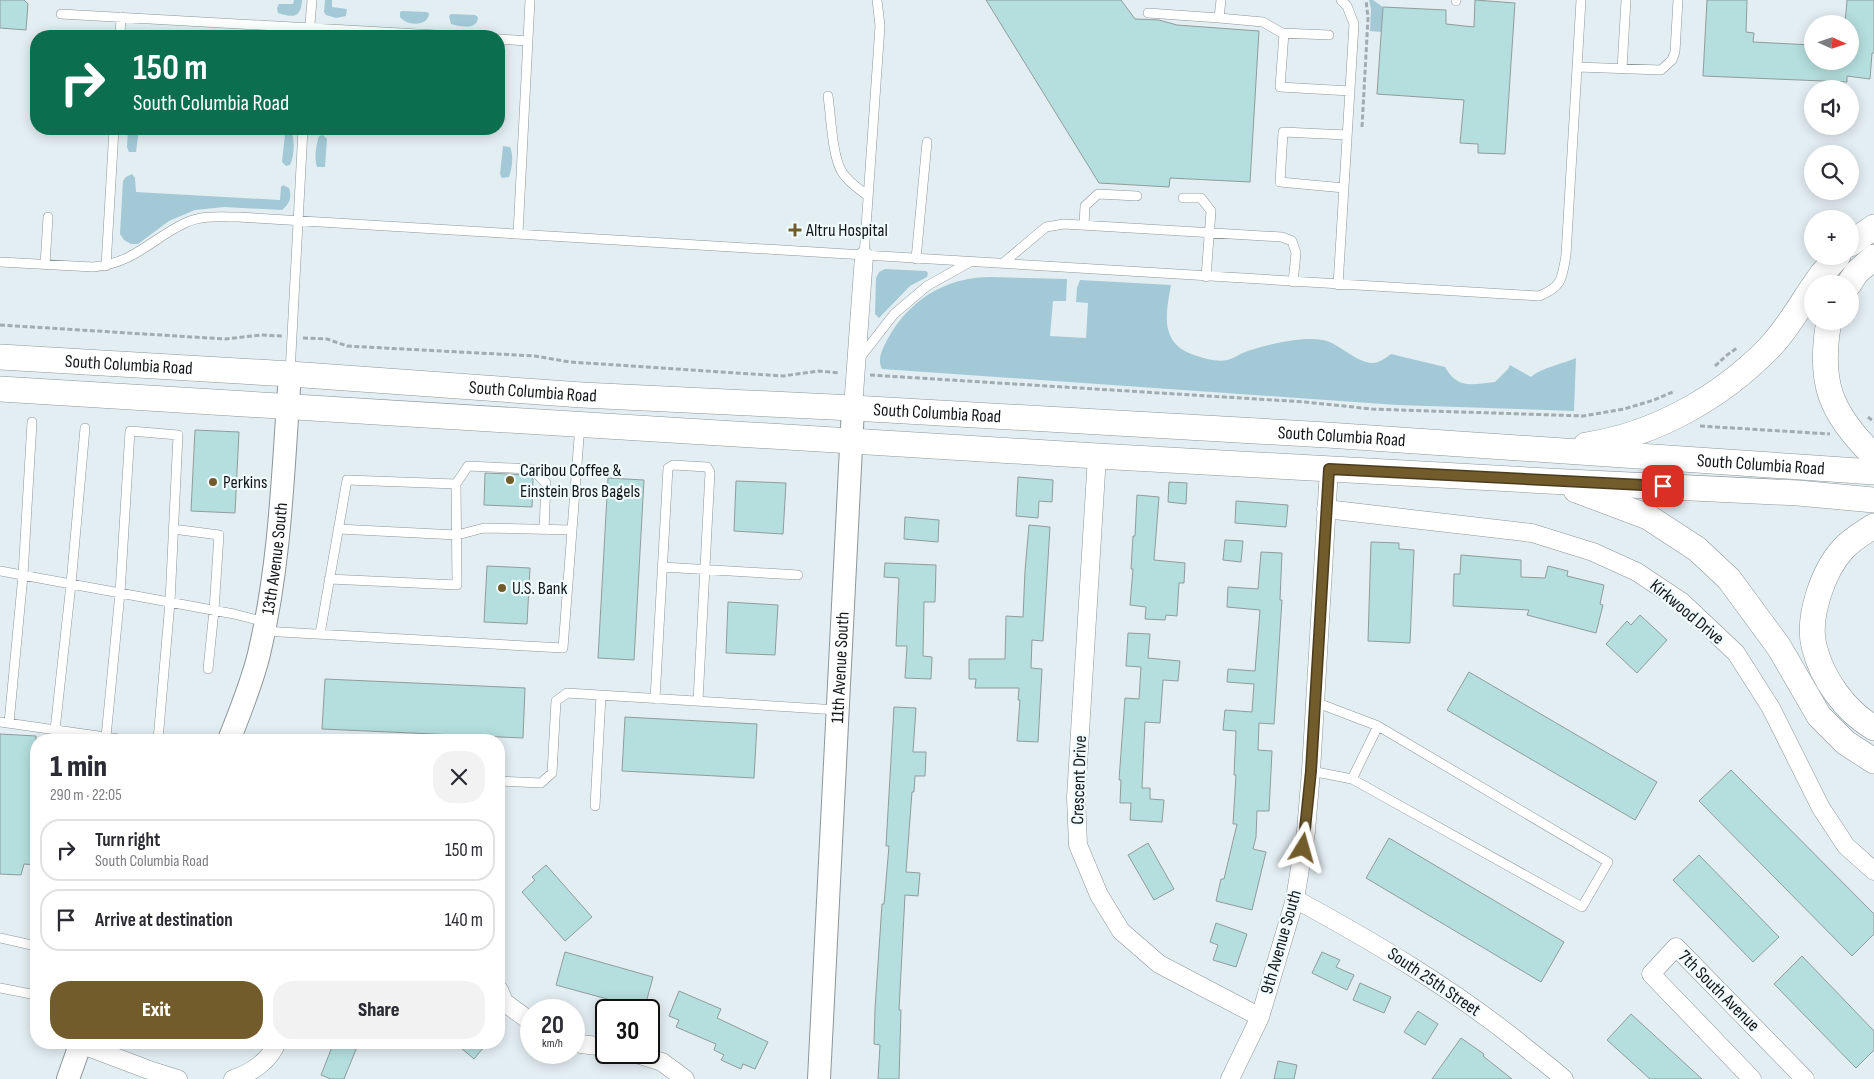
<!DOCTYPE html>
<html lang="en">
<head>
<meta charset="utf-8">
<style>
  body { margin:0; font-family:"Sofia Sans Condensed",sans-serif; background:#f2f2f3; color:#2b2b33; height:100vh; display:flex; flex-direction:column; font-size:19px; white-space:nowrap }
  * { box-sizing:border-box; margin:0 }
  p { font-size:16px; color:#7c7c81 }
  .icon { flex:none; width:28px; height:28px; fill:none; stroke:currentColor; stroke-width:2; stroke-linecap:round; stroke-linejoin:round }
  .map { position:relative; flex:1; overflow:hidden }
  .details { position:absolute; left:30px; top:734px; width:475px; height:315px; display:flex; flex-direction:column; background:#fff; border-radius:20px; box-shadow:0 2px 12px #0003 }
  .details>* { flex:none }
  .top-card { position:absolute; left:30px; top:30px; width:475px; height:105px; border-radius:20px; box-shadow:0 2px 12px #0003; background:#0b6e4f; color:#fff; overflow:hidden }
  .needle { width:32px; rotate:93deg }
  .tools { position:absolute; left:1804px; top:15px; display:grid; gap:10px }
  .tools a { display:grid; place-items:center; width:55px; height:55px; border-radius:50%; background:#fff; box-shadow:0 2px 12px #0003; font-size:25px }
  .speed { position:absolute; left:520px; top:999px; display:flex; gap:10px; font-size:25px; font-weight:700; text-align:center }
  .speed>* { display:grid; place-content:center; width:65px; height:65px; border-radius:50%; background:#fff; box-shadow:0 2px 12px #0003; line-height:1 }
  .speed small { font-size:12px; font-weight:400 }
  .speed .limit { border:2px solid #111; border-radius:8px; background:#fff; color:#111 }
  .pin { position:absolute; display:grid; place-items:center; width:42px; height:42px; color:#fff; margin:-21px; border-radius:10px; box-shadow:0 2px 8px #0006 }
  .me { position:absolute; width:55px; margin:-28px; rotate:8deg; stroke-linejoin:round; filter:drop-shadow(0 0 4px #0008) }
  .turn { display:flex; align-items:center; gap:18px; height:105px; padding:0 20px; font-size:22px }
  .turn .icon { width:65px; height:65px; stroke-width:2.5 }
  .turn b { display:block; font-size:35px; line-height:42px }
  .round { display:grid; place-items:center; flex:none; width:52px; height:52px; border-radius:20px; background:#f2f2f3 }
  .headline { display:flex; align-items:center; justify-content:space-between; height:85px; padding:0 20px }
  h1 { font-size:30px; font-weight:800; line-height:38px }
  .button { display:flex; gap:10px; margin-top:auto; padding:10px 20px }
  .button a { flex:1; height:58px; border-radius:20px; background:#725c2c; color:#fff; font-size:20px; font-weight:800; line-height:58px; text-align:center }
  .button a+a { background:#f2f2f3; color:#2b2b33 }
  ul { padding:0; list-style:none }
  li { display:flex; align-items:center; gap:15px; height:62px; margin:0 10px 8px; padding:0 10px; border:2px solid #e1e1e2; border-radius:20px }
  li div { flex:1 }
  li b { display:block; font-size:19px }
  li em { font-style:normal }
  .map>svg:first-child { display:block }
  .green { fill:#a3c9d6 }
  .building { fill:#b4dfde; stroke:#909c9b }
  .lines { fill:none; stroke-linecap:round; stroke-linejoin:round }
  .service-casing { stroke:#8c9699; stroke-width:10 }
  .minor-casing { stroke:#8c9699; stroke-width:19 }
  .tertiary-casing { stroke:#8c9699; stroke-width:24 }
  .secondary-casing { stroke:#8c9699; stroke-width:26 }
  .path { stroke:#a2abae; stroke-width:3; stroke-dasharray:5 2.5; stroke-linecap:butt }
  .service { stroke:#fff; stroke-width:9 }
  .minor { stroke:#fff; stroke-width:18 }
  .tertiary { stroke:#fff; stroke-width:22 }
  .secondary { stroke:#fff; stroke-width:25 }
  .route-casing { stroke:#4a3c1d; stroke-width:12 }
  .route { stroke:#725c2c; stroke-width:9 }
  .poi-dot { fill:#725c2c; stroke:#f0fbff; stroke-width:2 }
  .labels { text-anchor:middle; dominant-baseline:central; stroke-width:4.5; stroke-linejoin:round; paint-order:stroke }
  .poi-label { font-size:18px; fill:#141719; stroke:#f0fbff; text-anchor:start }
  .street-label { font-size:18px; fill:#141719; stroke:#f0fbff }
</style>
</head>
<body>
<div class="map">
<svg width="1874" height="1079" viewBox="0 0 1874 1079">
  <rect width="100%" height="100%" fill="#e3eef2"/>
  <path class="green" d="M294 0H302C301 18 293 18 278 13L277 8 279 4H293Z
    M325 0H332V7L347 9 346 16 336 18 326 15 324 12Z
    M1369 0H1373L1383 7 1381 32 1370 31 1371 9Z
    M402 11 426 12 429 13C429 27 406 26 400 17V12Z
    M451 14 475 15 478 17C478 30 461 27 451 24L449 16Z
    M128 129H139L136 152H129L127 147Z
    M288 133 292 134C295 143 294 157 290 165L286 166 282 162 285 134Z
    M323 135 327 139 325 167H317C314 158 316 145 319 136Z
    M503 146 510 147C514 155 512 169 509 177L502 178 500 174Z
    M132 174 135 178 136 192 280 200 281 187 283 185 289 188C292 198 290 203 282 210L224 207 195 210 169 221 138 244H131L124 240 120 234 123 181 126 177Z
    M885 269 926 271 928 273 927 277 910 286 879 318 875 314 876 278 879 272Z
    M991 277 1067 279 1066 301H1053L1050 336 1086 338 1088 303 1076 302 1077 288 1080 280 1171 285C1165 317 1160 345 1197 356 1206 359 1218 362 1227 360 1233 359 1239 354 1245 352 1266 345 1300 336 1323 340 1340 343 1361 368 1378 362 1383 360 1387 357 1391 354L1445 367C1458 390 1472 384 1495 382L1508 369 1510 365 1531 377C1541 368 1562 364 1576 358L1574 411 1397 405 882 369C877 359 882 350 887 340 909 300 945 277 991 277Z"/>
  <path class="building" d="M0 0H24L28 4 26 30 0 28Z
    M986 0H1121L1135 19 1159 20 1177 25 1259 31 1250 182 1170 178 1169 187 1099 183Z
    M1475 0 1515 3 1505 154 1478 153V144L1460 143 1464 100 1377 94 1383 7 1446 10V24L1474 27Z
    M1707 0H1747L1746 32 1754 33 1753 42 1812 45V61H1850V24H1845L1847 0H1874V53H1872L1870 79 1847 76V82L1703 76Z
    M195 430 239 432 235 513 191 511Z
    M485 473 529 475 533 479 532 507 484 505Z
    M1018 477 1053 480 1052 502 1039 501 1038 518 1016 516Z
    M608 478 644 480 634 660 598 658Z
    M736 481 786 483 783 534 734 531Z
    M1169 482 1187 483 1186 504 1168 502Z
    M1137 495 1159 497 1154 560 1185 563 1184 583H1179L1177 616 1166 615 1165 620 1145 619 1146 607 1130 605 1133 569H1131L1133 536H1135Z
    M1236 501 1288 505 1286 527 1235 523Z
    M905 517 939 520 938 542 904 539Z
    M1029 525 1050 527 1043 641 1032 640 1031 668 1042 669 1038 742 1017 741 1020 700H1018L1019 688H975L976 679H969V659H1005L1006 616 1023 617 1025 571Z
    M1225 540 1243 541 1241 562 1223 560Z
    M1371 542 1399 543V549L1414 550 1410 643 1368 641Z
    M1261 552 1282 553 1280 600H1282L1274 724 1259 723 1258 750 1272 751 1269 811H1257L1256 837 1253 849 1266 852 1252 910 1216 901 1221 879H1224L1237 824H1233L1236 775H1234L1236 731 1223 730 1225 710 1252 712 1254 684 1227 682 1228 669 1255 671 1260 610 1227 607 1228 587 1258 589Z
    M1461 555 1521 560V577L1545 578 1548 566 1568 571 1567 576 1604 585 1600 604 1603 605 1596 633 1527 615 1529 610 1453 606 1454 574H1460Z
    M885 563 936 565 935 602H924L923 656 932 657 931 679 905 678 907 646H896L899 578 884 577Z
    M487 566 530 568 527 624 484 622Z
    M728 602 778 605 775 655 726 653Z
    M1640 615 1667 640 1637 673 1606 644 1627 621 1631 625Z
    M1128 633 1150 634 1148 658 1180 661 1178 681 1163 680 1160 723 1145 722 1142 788H1150V799L1164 800 1162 822 1130 820 1131 803H1120L1121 780H1119L1125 698 1139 699 1141 667 1126 666Z
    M1469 672 1657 782 1635 820 1447 710Z
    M325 679 525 688 523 738 322 729Z
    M894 707 916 708 913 752H926L925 776H915L914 792H912L906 872 920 873 918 896 905 895 899 1010H901L899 1079H878L880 1045 874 1044 875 1009 882 904H884L889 846H886Z
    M625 717 757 724 754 778 622 771Z
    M0 734 36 736V865L24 864 21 875 0 874Z
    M1731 770 1874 914V934L1852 956 1699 801Z
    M1389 838 1564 942 1541 982 1366 878Z
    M1148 843 1174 889 1154 900 1128 855Z
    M1699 855 1779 937 1753 962 1673 880Z
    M546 865 592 917 565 941 522 892 535 880 532 877Z
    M1216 923 1247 934 1236 967 1213 960 1218 945 1210 942Z
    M565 952 653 977 644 1010 633 1007 632 1010H630L610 1004 611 1000 556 985Z
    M1322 952 1340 960 1336 967 1354 975 1347 990 1312 973Z
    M1802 956 1874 1031V1050L1856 1068 1774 984Z
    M1360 983 1391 997 1384 1013 1353 1000Z
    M679 991 721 1009 717 1018 768 1042 755 1069 743 1064 741 1069 721 1060 724 1055 714 1050 716 1044 676 1027 679 1020 669 1016Z
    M1418 1011 1438 1024 1425 1045 1404 1032Z
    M1631 1014 1702 1079H1650L1607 1040Z
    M1461 1038 1484 1054 1483 1056 1512 1079H1432Z
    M334 1042H359L344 1079H331L321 1075Z
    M454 1042H488L474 1059Z
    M1278 1061 1297 1065 1294 1079H1274Z"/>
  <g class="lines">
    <defs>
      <path id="service" d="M1221 0 1219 18 1263 22 1282 33 1329 35
        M1456 1V0
        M1148 13 1219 18
        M61 14 454 36
        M1284 33 1280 87 1350 91
        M120 36 121 17
        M309 36 312 0
        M499 39 528 41
        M1577 67 1661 70 1672 60 1675 52 1678 0
        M1622 69 1626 0
        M828 96C831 116 832 156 842 172 848 182 859 189 868 196
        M1344 188 1280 182 1283 132 1347 135
        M1183 198H1201L1211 211 1206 277
        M1084 225 1085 206 1098 194 1137 196
        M518 234 530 0
        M864 256 880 26 877 0
        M916 259 927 142
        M0 262 93 267C135 263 151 239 185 223 202 215 221 217 238 217L1539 296C1562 287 1562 279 1566 255L1581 0
        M1002 264 1046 227 1064 224 1282 237 1292 241 1296 253 1293 282
        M45 265 48 217
        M106 266 114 129
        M1338 285 1354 24 1347 6 1341 0
        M859 359 894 314 927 286 970 262
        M290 373 303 129
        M173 529 219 535 214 610 208 669
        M338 529 457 535 484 528 572 530
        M662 567 798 575
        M0 571 234 614 265 622
        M329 579 457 585 456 484
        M263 631 563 648 580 425
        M320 634 347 480 456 484 468 466 532 469 546 483 544 529
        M655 699 668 468 673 465 707 467 710 472 698 701
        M1315 702 1378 726 1608 862 1582 907 1352 779 1378 726
        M0 722 126 740
        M9 723 23 575 32 422
        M55 730 71 584 85 428
        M106 737 120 593 130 431 178 435 170 602 158 740
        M1311 771 1352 779
        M499 781 541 783 552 773 556 701 567 693 838 710
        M595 806 601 696
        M0 938 36 946
        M0 988 36 995"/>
      <path id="minor" d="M853 408 864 256
        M1097 456 1076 797 1078 845 1099 895 1121 931 1159 964 1260 1017
        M1326 509 1532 533 1593 552 1637 572 1682 602 1736 653 1771 708 1821 808 1846 846 1874 871
        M1295 899C1374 942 1450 987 1520 1043 1534 1055 1550 1066 1564 1079
        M499 990 504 1002 531 1022
        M574 1041 581 1044 606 1047
        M80 1044 149 1070 178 1079
        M630 1052 662 1062 685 1079
        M233 1079C251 1073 270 1061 277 1042
        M1230 1079 1260 1017 1295 899 1306 831 1311 771 1329 469
        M1752 1079 1651 974 1676 947 1805 1079"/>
      <g id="tertiary">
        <path id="s1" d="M229 740C240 712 252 683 259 654 281 561 283 468 290 374"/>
        <path d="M68 1079 81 1042"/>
        <path id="s2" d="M819 1079 853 408"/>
      </g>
      <g id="secondary">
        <path d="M1850 244 1874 227"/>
        <path d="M1815 284 1822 274 1838 256"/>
        <path d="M1849 284 1856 273 1874 257"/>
        <path d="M1829 321C1818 382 1830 413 1874 456"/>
        <path id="s3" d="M0 357 290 374 582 395 853 408 1327 435 1874 472"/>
        <path d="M0 389 1097 456 1547 481 1798 493 1874 500"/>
        <path d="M1586 445C1654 435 1720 398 1768 349 1785 332 1799 308 1812 288"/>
        <path d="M1576 490 1648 517 1697 549 1729 579 1779 647 1819 716 1846 743 1874 761"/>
        <path d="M1874 526C1863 533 1852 539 1843 549 1823 571 1807 617 1814 646 1822 679 1845 711 1874 728"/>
      </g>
    </defs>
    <use href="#service" class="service-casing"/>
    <use href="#minor" class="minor-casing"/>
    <use href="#tertiary" class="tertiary-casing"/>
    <use href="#secondary" class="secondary-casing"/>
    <path class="path" d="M1362 127 1368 18 1366 0
      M0 325 225 339 261 335 282 336
      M303 338 327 339 347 346 535 356 570 362 783 376 819 371 839 373
      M1715 366 1727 355 1737 348
      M870 375 1305 402 1372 409 1583 416 1624 409 1654 400 1675 391
      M1868 417 1874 422
      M1700 426 1830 434"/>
    <use href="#service" class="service"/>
    <use href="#minor" class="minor"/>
    <use href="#tertiary" class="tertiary"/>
    <use href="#secondary" class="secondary"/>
  </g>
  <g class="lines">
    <defs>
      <path id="route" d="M1303 848 1311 771 1329 469 1663 486"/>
    </defs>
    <use href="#route" class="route-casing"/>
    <use href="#route" class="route"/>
  </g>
  <g class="poi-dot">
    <path d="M792.5 222.5h5v5h5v5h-5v5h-5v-5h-5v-5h5z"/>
    <circle cx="510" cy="480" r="5"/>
    <circle cx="213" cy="482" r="5"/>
    <circle cx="502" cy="588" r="5"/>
  </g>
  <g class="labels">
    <g class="poi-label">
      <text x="806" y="230">Altru Hospital</text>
      <text x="520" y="470">Caribou Coffee &amp;<tspan x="520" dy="21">Einstein Bros Bagels</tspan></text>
      <text x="223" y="482">Perkins</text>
      <text x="512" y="588">U.S. Bank</text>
    </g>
    <g class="street-label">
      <text stroke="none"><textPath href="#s3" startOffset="129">South Columbia Road</textPath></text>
      <text stroke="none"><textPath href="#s3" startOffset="534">South Columbia Road</textPath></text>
      <text stroke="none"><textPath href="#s3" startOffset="939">South Columbia Road</textPath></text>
      <text stroke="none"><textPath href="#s3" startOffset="1344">South Columbia Road</textPath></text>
      <text stroke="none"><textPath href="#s3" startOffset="1764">South Columbia Road</textPath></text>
      <text stroke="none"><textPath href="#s1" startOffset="188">13th Avenue South</textPath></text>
      <text transform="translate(1687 612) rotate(40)">Kirkwood Drive</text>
      <text stroke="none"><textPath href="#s2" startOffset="412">11th Avenue South</textPath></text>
      <text transform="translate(1079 780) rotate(-88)">Crescent Drive</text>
      <text transform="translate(1281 942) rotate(-74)">9th Avenue South</text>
      <text transform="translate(1434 982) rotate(34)">South 25th Street</text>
      <text transform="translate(1719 991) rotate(45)">7th South Avenue</text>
    </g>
  </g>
</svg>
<div class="tools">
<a><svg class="needle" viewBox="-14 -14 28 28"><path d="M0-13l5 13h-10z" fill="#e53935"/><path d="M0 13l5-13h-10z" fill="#7c7c81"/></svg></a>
<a><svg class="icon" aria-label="sound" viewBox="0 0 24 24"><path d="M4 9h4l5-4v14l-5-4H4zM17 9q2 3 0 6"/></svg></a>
<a><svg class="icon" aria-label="search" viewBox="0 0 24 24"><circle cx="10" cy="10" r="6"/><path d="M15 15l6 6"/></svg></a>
<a>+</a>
<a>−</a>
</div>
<div class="speed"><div>20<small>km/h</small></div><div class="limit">30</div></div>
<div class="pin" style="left:1663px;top:486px;background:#d93025"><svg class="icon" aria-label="arrive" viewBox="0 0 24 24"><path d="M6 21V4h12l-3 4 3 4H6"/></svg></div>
<svg class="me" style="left:1303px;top:848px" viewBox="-20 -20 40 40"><path d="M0-17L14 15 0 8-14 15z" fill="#725c2c" stroke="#fff" stroke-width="4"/></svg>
<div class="top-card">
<div class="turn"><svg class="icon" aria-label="right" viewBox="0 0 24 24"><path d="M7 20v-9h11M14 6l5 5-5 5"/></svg><div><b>150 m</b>South Columbia Road</div></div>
</div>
<section class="details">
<div class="headline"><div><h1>1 min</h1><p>290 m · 22:05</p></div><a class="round"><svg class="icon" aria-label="close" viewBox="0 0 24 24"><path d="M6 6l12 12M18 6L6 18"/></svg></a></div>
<ul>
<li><svg class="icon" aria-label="right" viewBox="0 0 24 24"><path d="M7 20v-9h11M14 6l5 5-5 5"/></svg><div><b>Turn right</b><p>South Columbia Road</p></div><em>150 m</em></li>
<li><svg class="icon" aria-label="arrive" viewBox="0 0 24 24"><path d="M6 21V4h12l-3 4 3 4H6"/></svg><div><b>Arrive at destination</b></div><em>140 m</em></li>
</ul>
<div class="button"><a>Exit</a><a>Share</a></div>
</section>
</div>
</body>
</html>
